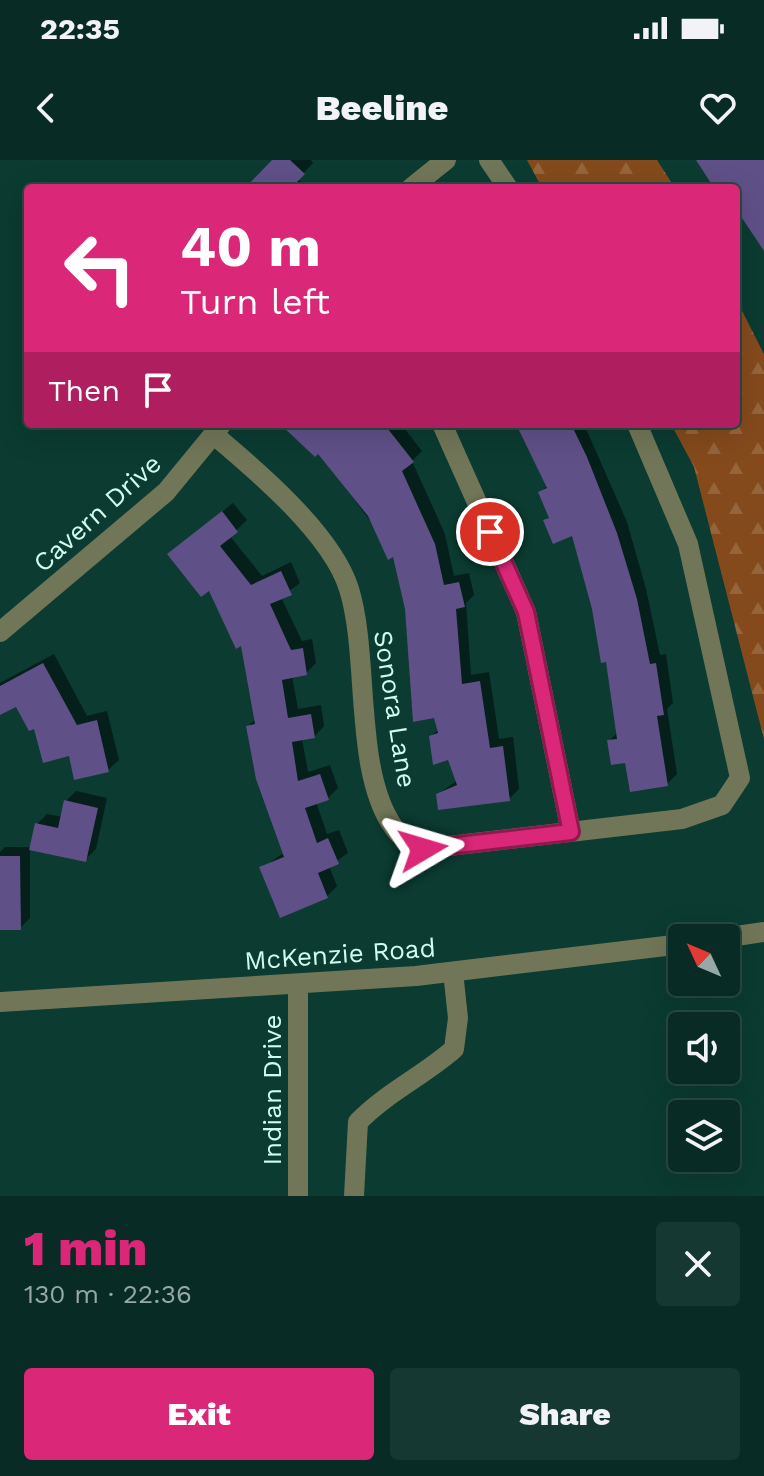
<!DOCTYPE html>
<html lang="en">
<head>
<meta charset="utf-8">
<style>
  body { margin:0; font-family:"Work Sans",sans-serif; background:#163832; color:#f1f3f6; height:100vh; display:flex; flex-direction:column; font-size:30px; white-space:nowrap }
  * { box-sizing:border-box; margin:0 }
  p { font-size:26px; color:#98a7a7 }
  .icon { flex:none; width:44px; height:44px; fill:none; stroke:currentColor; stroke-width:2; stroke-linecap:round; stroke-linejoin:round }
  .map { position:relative; height:1036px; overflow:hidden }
  .sheet { display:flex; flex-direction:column; background:#082c25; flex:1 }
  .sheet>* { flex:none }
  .hud { position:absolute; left:24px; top:24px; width:716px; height:244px; border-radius:8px; box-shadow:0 8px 32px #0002,0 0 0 2px #294842; background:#db2777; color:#fff; overflow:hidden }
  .needle { width:52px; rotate:314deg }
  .buttons { position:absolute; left:668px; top:764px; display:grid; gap:16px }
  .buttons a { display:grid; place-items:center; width:72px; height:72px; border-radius:8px; background:#082c25; box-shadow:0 8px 32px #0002,0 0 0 2px #294842; font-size:40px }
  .pin { position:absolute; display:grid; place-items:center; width:68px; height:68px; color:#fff; margin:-34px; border:4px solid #fff; border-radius:50%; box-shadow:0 2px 8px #0007 }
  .me { position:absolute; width:88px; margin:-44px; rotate:83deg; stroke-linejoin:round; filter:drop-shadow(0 0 6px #0008) }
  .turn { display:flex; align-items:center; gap:28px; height:168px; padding:0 24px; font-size:36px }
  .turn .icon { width:104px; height:104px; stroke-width:2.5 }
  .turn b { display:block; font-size:56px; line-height:68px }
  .then { display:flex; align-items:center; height:76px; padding:0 24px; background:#0003; gap:16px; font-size:30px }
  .round { display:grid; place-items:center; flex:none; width:84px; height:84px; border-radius:8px; background:#163832 }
  .headline { display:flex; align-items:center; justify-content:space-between; height:136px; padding:0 24px }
  h1 { font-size:48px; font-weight:800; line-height:60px; color:#db2777 }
  .button { display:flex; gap:16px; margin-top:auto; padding:16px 24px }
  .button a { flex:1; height:92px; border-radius:8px; background:#db2777; color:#fff; font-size:32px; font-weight:800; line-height:92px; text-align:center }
  .button a+a { background:#163832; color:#f1f3f6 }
  .status { display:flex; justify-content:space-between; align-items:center; height:56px; padding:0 40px; background:#082c25; direction:ltr }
  .status svg { height:22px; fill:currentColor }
  header { display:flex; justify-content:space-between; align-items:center; height:104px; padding:0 24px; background:#082c25; font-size:36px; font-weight:800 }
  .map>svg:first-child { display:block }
  .forest { fill:url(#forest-firs) }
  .shadow { fill:#0007 }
  .building { fill:#5f5087 }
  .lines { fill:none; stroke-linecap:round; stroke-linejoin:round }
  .minor { stroke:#717658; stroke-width:20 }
  .route-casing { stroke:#8e194d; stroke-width:20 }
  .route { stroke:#db2777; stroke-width:14 }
  .labels { text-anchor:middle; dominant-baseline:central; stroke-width:8; stroke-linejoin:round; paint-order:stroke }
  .street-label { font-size:26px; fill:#d2fbef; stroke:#0b3b31 }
</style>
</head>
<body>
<div class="status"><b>22:35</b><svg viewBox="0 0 49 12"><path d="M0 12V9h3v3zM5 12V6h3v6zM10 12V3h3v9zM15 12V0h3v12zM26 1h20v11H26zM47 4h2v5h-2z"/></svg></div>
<header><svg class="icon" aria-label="back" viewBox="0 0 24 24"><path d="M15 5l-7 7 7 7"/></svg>Beeline<svg class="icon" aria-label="heart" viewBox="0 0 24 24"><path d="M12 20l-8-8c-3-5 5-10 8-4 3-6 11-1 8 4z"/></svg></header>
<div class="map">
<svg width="764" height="1036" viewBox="0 0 764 1036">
  <defs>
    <pattern id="forest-firs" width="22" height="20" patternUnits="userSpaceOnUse" patternTransform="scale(2)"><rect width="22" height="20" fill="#844a1c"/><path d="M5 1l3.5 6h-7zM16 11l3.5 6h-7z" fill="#94653d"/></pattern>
  </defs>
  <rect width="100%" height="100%" fill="#0b3b31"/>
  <path class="forest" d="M527 0H657L675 28H542Z
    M736 139 764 194V579L694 307 671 264H736Z"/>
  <path class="shadow" d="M275 0H311L313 3 298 19 308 28H250Z
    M283 264H401L422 291 412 301 445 374 454 416 469 413 474 435 466 443 471 515 489 512 499 579 513 577 519 629 509 639 438 634 458 620 449 597 431 576 439 569 395 395 319 291Z
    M518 264H584L627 362 646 429 660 495 666 494 673 543 667 549 677 614 667 624 627 601 609 581 618 572 607 499 574 373 545 361 550 356 541 332 548 325Z
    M233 343 247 360 230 376 262 416 291 402 300 423 281 437 302 481 312 479 316 503 306 513 292 516 298 549 321 545 324 566 314 577 302 579 308 612 330 605 338 628 328 638 316 642 327 674 339 670 348 693 329 706 337 726 327 736 262 708 285 692 248 566 256 559 243 483 180 385Z
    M54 494 87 556 107 551 119 600 108 610 70 594 36 566 17 544 0 553V523Z
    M76 631 107 638 96 689 85 700 30 688V758L20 768H0V692L5 687H31L37 664 47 654 63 657 66 641Z"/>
  <path class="building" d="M272 0H290L305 14 291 28H245Z
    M696 0H764V91L736 49V28H714Z
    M280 264H384L414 302 402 311 435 384 444 425 459 422 465 447 456 449 462 524 480 521 490 588 503 586 510 641 438 650 436 634 457 625 448 600 433 605 429 576 438 573 434 558 413 562 405 449 393 397 388 400 368 356 318 294 315 297Z
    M516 264H571L587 297 617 373 637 439 650 504 656 503 664 555 657 556 668 626 630 632 625 603 611 605 607 580 617 579 606 502 601 503 592 449 572 376 553 384 543 360 549 358 538 332 547 328Z
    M222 351 238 372 220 386 251 425 281 411 292 435 270 444 291 490 303 488 307 515 282 520 288 558 311 554 315 578 292 582 298 621 320 614 329 640 305 648 317 683 328 678 339 704 318 713 328 738 280 758 259 707 284 697 256 619 246 566 255 564 241 486 236 489 209 431 201 437 167 394Z
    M43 503 77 565 97 560 109 612 74 620 69 596 43 603 34 569 29 571 16 547 0 555V526Z
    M64 640 98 648 86 702 29 690 35 663 58 668Z
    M0 696H20L21 770H0Z"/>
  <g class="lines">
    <path class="minor" d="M489 0 508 28
      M411 28 446 0
      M442 264 526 452 571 672
      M213 274C256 310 332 374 349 429 370 496 353 611 394 668 401 678 413 684 423 689L682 659 722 645 740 618 688 384 637 264
      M0 472 166 332 221 265
      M723 778 764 772
      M0 842 416 816 682 784
      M298 1036V824
      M354 1036 358 962C386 933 423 916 454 889L458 858 453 812"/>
  </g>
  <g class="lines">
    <defs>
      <path id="route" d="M423 689 571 672 526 452 490 372"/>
    </defs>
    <use href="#route" class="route-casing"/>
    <use href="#route" class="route"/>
  </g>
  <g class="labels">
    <g class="street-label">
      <text transform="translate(97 353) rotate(-42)">Cavern Drive</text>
      <text transform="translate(395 549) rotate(81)">Sonora Lane</text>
      <text transform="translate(340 794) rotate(-4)">McKenzie Road</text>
      <text transform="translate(272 930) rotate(-90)">Indian Drive</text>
    </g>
  </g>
</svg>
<div class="buttons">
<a><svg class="needle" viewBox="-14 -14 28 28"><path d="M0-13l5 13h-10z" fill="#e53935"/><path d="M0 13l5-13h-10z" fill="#98a7a7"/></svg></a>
<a><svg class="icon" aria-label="sound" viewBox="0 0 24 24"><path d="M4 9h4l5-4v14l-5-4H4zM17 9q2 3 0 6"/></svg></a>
<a><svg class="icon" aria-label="layers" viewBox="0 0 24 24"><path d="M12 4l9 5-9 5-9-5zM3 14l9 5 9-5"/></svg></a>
</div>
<div class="pin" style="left:490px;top:372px;background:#d93025"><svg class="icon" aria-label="arrive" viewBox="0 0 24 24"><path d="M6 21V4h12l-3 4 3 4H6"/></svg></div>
<svg class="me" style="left:423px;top:689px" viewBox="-20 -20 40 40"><path d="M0-17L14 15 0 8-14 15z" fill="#db2777" stroke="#fff" stroke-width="4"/></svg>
<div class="hud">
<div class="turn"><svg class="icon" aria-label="left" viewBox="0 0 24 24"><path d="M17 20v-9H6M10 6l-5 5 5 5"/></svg><div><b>40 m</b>Turn left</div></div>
<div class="then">Then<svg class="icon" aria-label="arrive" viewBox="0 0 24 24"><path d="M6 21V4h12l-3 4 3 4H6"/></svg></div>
</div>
</div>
<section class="sheet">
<div class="headline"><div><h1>1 min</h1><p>130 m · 22:36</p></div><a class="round"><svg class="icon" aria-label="close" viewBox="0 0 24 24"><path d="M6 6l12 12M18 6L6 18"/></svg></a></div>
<div class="button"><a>Exit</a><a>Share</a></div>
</section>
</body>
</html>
